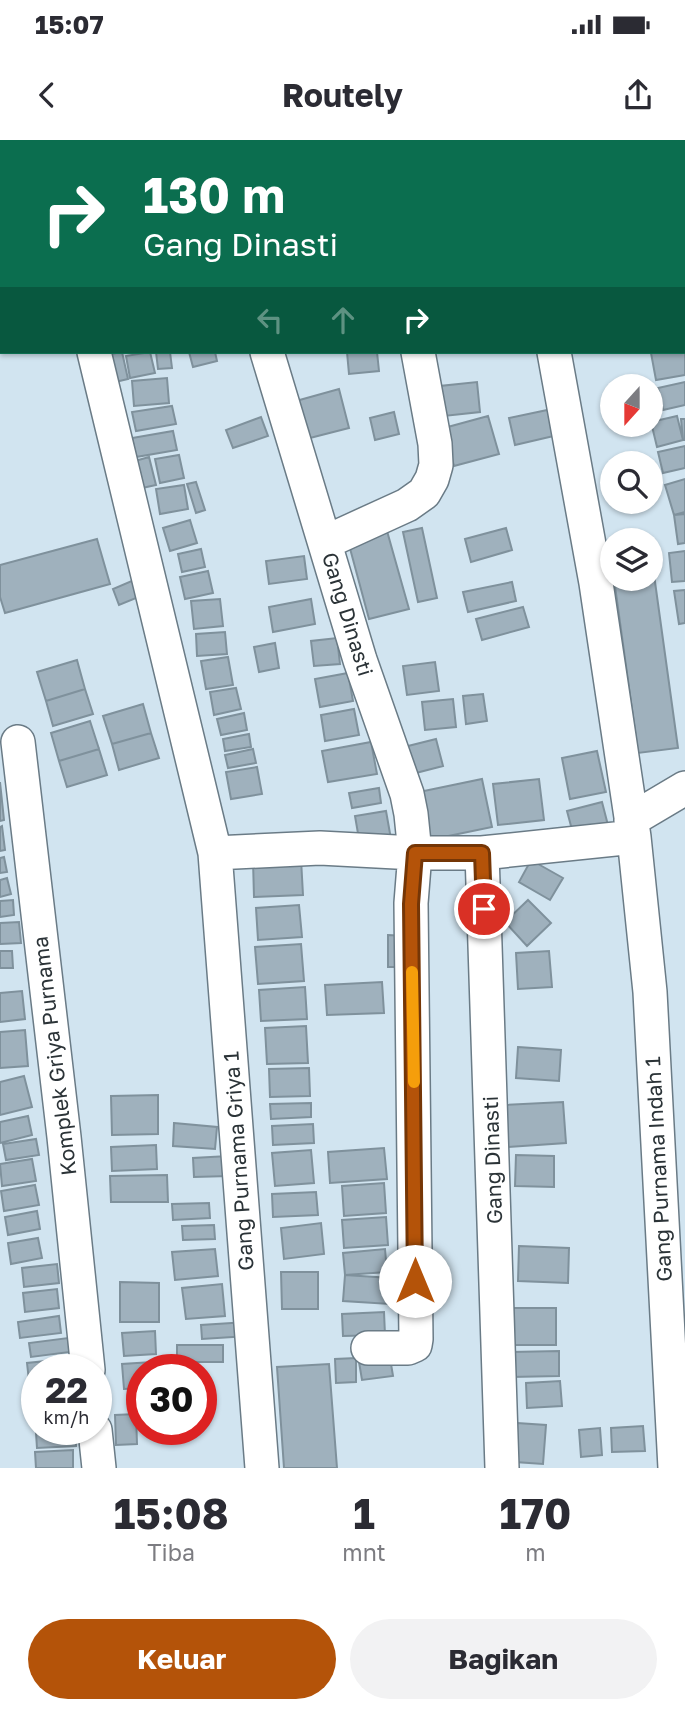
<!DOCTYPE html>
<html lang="id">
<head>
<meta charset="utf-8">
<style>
  body { margin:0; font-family:"Golos Text",sans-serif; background:#f2f2f3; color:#2b2b33; height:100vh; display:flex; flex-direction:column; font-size:26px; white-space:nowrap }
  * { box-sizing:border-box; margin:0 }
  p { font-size:23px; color:#7c7c81 }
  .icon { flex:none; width:38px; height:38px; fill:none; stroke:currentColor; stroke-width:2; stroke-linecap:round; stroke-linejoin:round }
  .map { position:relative; height:1328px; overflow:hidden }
  .drawer { display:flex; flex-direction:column; background:#fff; flex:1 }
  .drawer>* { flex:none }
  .hud { position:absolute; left:0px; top:0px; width:686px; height:214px; box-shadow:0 2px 5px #0004; background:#0b6e4f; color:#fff; overflow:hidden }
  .needle { width:46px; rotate:201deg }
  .controls { position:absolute; left:600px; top:234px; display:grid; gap:14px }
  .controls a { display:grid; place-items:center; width:63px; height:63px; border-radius:50%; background:#fff; box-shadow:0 2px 5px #0004; font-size:35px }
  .speed { position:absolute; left:21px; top:1214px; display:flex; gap:14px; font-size:35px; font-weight:700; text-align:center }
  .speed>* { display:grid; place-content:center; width:91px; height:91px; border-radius:50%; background:#fff; box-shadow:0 2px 5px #0004; line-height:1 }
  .speed small { font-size:18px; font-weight:400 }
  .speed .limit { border:10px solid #d22; background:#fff; color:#111 }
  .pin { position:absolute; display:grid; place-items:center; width:60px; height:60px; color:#fff; margin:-30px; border:4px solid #fff; border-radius:50%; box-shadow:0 2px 7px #0007 }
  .me { position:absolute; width:77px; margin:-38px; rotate:0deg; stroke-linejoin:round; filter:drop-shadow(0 0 5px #0008) }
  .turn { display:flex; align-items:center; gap:24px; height:147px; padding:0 28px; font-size:32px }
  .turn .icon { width:91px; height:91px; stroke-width:2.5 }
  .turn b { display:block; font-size:49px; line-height:60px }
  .lanes { display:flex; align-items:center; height:66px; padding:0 28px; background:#0003; justify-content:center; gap:35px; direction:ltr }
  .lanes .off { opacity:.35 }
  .eta { display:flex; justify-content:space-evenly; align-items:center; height:119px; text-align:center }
  .eta b { font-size:42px; font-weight:700; line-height:49px }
  .button { display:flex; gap:14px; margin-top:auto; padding:14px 28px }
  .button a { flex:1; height:80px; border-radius:42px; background:#b45309; color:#fff; font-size:28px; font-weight:700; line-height:80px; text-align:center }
  .button a+a { background:#f2f2f3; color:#2b2b33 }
  .status { display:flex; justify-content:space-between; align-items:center; height:49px; padding:0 35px; background:#fff; direction:ltr }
  .status svg { height:19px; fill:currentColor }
  header { display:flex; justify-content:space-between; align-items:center; height:91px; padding:0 28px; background:#fff; font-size:32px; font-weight:700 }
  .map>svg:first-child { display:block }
  .building { fill:#9fb1bd; stroke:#7f919c; stroke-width:2 }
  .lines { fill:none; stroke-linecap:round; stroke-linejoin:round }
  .minor-casing { stroke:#6a7b86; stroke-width:36 }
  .minor { stroke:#fff; stroke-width:33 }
  .route-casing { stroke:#753606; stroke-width:18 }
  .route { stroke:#b45309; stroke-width:12 }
  .slow { stroke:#f59e0b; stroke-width:12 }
  .labels { text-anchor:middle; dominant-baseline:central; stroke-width:5; stroke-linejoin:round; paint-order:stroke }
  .street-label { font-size:21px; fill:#2b3337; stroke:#fff }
</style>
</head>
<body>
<div class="status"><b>15:07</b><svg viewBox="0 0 49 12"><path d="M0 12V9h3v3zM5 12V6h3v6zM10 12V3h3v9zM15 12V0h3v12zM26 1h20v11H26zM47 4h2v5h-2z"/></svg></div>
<header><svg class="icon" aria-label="back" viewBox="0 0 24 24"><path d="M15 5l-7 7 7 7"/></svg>Routely<svg class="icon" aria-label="share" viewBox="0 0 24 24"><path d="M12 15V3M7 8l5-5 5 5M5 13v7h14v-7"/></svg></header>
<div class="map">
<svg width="685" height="1328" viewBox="0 0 685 1328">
  <rect width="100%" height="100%" fill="#d1e4f0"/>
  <path class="building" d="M53 0H107V2H54Z
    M592 0H625V2H592Z
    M685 208V235L656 240 651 213 684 212Z
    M122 212 128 239 111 243 105 215Z
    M150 212 155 233 130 238 126 216Z
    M156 212H170L172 228 158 229Z
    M189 212H215L217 221 193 227Z
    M347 212H377L379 231 349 234Z
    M167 238 169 263 134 266 132 241Z
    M477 242 480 272 444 276 440 246Z
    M685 242V265L663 270 658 248Z
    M339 249 349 288 306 299 296 261Z
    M172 266 176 284 136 291 132 272Z
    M552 269 558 295 515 305 509 278Z
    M394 272 399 294 375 300 370 278Z
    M488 276 499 314 454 326 444 288Z
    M677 276 683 300 657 307 651 282Z
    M261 277 268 296 233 308 226 290Z
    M681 279H685V300H683Z
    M173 291 177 310 136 317 132 298Z
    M685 306V328L663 333 658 312Z
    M179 315 184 338 160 343 155 319Z
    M149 317 156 345 142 348 135 321Z
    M685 339V372L674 375 665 345Z
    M196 342 205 370 196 373 187 344Z
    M184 345 188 369 160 374 156 349Z
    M685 374V403L678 404 674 375Z
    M190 380 197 403 170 411 163 388Z
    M422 388 437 458 418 462 403 392Z
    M506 388 512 410 471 422 465 399Z
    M387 391 409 469 369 479 348 401Z
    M97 399 110 444 5 473 0 457V425Z
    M201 409 205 427 182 432 178 414Z
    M685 411V441L672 442 669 413Z
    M651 413 678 608 638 613 614 439H651Z
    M304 416 307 439 269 444 266 421Z
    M208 431 213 453 185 459 180 437Z
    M134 440 141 456 119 465 113 449Z
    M512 442 516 461 468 472 463 452Z
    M685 450V483L679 484 674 451Z
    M220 459 223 486 194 489 191 461Z
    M311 459 315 484 273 492 269 467Z
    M523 467 529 487 482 500 476 479Z
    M225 492 227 514 197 516 196 494Z
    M337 498 340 524 314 526 311 501Z
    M275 503 279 528 259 532 254 507Z
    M228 517 233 545 206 549 201 521Z
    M77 520 85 549 46 561 37 532Z
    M435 522 439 551 407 555 403 526Z
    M348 533 353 561 320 567 315 539Z
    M236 548 241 569 214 575 210 552Z
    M85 549 93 574 53 586 46 561Z
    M483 554 487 581 466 584 463 556Z
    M453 559 456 587 425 590 422 562Z
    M143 564 151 593 112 604 103 576Z
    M354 569 359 595 325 601 321 575Z
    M244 573 247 590 221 595 217 579Z
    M90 581 99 609 59 621 51 593Z
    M151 593 159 618 119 630 112 604Z
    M249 594 251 607 225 611 223 599Z
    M436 599 443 626 412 634 404 607Z
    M371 602 377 634 328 642 322 611Z
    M99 609 107 635 67 647 59 621Z
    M253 609 256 623 228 628 225 615Z
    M597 611 606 652 570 659 562 618Z
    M257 627 262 654 231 659 226 632Z
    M482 639 492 687 429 700 419 652Z
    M539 639 544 680 498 685 493 644Z
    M0 642 4 680 0 681Z
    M379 648 381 663 352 668 349 653Z
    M602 662 610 693 575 701 567 671Z
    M386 671 391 699 360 705 355 676Z
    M2 686 5 710 0 711V687Z
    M4 717 7 732 0 733V718Z
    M301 719 303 755 254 757 253 721Z
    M531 720 563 738 550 760 519 742Z
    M7 738 11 754 0 757V740Z
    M13 760 14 775 0 777V761Z
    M528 760 551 783 527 806 505 782Z
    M299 765 302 797 258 800 256 768Z
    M19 782 21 803 0 804V783Z
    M388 795 405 796 404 827H388Z
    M301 804 304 841 258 844 255 807Z
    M0 811H12L13 828H0Z
    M549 811 552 847 518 849 516 813Z
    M382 842 384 873 327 875 325 845Z
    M305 847 307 879 261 881 259 850Z
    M22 851 25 879 0 882V853Z
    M306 886 308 923 267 924 265 888Z
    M25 890 28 926 0 928V892Z
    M518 907 561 910 559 941 516 938Z
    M309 928 310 956 270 957 269 929Z
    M24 936 32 967 0 975V942Z
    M158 955V994L112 995 111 956Z
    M563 962 566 1003 508 1007 505 965Z
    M311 963V977L271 979 270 964Z
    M28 976 32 995 0 1003V982Z
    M174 983 217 987 215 1009 173 1006Z
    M313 984 314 1003 273 1005 272 986Z
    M36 999 39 1015 6 1020 3 1004Z
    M156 1005 157 1029 112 1031 111 1007Z
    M384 1008 387 1039 330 1043 328 1012Z
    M311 1010 314 1043 275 1046 272 1013Z
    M516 1015 554 1016V1047L515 1046Z
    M228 1016 229 1036 194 1037 193 1018Z
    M32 1019 36 1041 2 1046 0 1024Z
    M167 1035 168 1062H111L110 1036Z
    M384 1043 386 1073 344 1076 342 1046Z
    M35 1045 39 1065 4 1071 1 1051Z
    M316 1052 318 1075 273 1077 272 1054Z
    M209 1063 210 1078 173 1080 172 1064Z
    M37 1071 40 1089 8 1095 5 1077Z
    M386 1077 388 1105 344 1108 342 1080Z
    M321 1083 324 1114 284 1119 281 1088Z
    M214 1085 215 1099 183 1100 182 1086Z
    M38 1098 42 1118 11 1124 8 1103Z
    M519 1106 569 1108 568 1143 518 1141Z
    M215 1109 218 1136 175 1140 172 1112Z
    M385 1109 387 1132 345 1135 343 1113Z
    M57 1124 59 1143 24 1147 22 1128Z
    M281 1132H318V1169H282Z
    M345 1135 391 1138 390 1164 343 1161Z
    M120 1142 159 1143V1182H120Z
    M222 1144 225 1176 186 1179 182 1148Z
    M57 1149 59 1168 25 1172 23 1153Z
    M508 1168H556V1205H509Z
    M384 1172 385 1195 343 1196 342 1174Z
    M59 1176 61 1193 20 1198 18 1182Z
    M247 1182 248 1196 202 1199 201 1185Z
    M155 1191 156 1214 124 1216 122 1193Z
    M68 1198 70 1212 31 1217 29 1203Z
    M177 1205H223V1222H177Z
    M559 1211V1236L511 1237V1212Z
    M356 1218V1242L336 1243 335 1219Z
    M390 1218 393 1236 362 1240 359 1222Z
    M65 1219 66 1230H37V1240L29 1241 27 1223Z
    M168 1221 169 1230H142V1248L124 1249 122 1224Z
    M329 1224 337 1328H284L277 1227Z
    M560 1241 562 1266 527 1268 526 1243Z
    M31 1245H37V1262H31Z
    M136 1274 137 1304 116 1305 115 1275Z
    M517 1283 546 1285 543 1324 515 1322Z
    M643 1286 645 1311 612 1312 611 1288Z
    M600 1288 602 1315 581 1317 579 1290Z
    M76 1291V1306L37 1308 36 1293Z
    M73 1310V1328H36L35 1312Z"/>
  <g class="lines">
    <defs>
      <path id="minor" d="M44 0V2
        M202 0 203 2
        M382 0V2
        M672 0V2
        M684 74 685 79
        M94 212 215 713 262 1328
        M267 212 360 520 407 654 411 674 415 713H482L634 697 650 852 675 1328
        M554 212 596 443 634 697
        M326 402 407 365 424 353 432 339 436 325 435 304 418 212
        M18 602 64 997 88 1230
        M631 680 685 648
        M215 713 320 708 415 713 411 763 416 1199 415 1205 408 1208H368
        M482 713 502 1328
        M95 1290 99 1328"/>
    </defs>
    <use href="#minor" class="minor-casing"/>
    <use href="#minor" class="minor"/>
  </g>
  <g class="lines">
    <defs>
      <path id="route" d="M415 1141 411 764 415 713H482L484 769"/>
    </defs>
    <use href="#route" class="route-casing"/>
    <use href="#route" class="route"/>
    <path class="slow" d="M412 832 414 942"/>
  </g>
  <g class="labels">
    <g class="street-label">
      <text transform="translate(348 474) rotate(73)">Gang Dinasti</text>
      <text transform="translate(54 916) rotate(-97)">Komplek Griya Purnama</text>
      <text transform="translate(492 1020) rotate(-92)">Gang Dinasti</text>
      <text transform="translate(238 1021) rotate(-94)">Gang Purnama Griya 1</text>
      <text transform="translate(658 1029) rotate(-93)">Gang Purnama Indah 1</text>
    </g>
  </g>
</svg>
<div class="controls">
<a><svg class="needle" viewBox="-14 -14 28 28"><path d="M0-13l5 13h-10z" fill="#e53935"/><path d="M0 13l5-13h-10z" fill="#7c7c81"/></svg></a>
<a><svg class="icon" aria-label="search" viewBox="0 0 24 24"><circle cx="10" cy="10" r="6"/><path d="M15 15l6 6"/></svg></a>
<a><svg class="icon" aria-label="layers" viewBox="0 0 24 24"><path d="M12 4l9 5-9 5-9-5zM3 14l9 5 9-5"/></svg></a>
</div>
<div class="speed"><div>22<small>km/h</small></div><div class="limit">30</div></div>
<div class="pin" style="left:484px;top:769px;background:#d93025"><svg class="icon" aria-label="arrive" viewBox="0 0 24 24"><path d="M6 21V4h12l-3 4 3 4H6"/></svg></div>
<svg class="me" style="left:415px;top:1141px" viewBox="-20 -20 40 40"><circle r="19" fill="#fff"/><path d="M0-13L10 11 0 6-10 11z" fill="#b45309"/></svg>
<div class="hud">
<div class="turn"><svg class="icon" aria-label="right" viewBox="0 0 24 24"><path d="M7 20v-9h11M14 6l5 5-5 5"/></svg><div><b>130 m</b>Gang Dinasti</div></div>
<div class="lanes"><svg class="icon off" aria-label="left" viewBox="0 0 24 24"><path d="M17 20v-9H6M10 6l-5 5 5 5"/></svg><svg class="icon off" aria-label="ahead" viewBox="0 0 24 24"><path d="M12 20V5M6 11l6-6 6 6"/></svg><svg class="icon" aria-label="right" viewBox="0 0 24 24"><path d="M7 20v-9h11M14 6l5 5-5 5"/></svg></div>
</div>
</div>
<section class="drawer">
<div class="eta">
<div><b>15:08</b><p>Tiba</p></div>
<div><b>1</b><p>mnt</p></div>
<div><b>170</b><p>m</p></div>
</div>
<div class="button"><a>Keluar</a><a>Bagikan</a></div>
</section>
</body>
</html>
